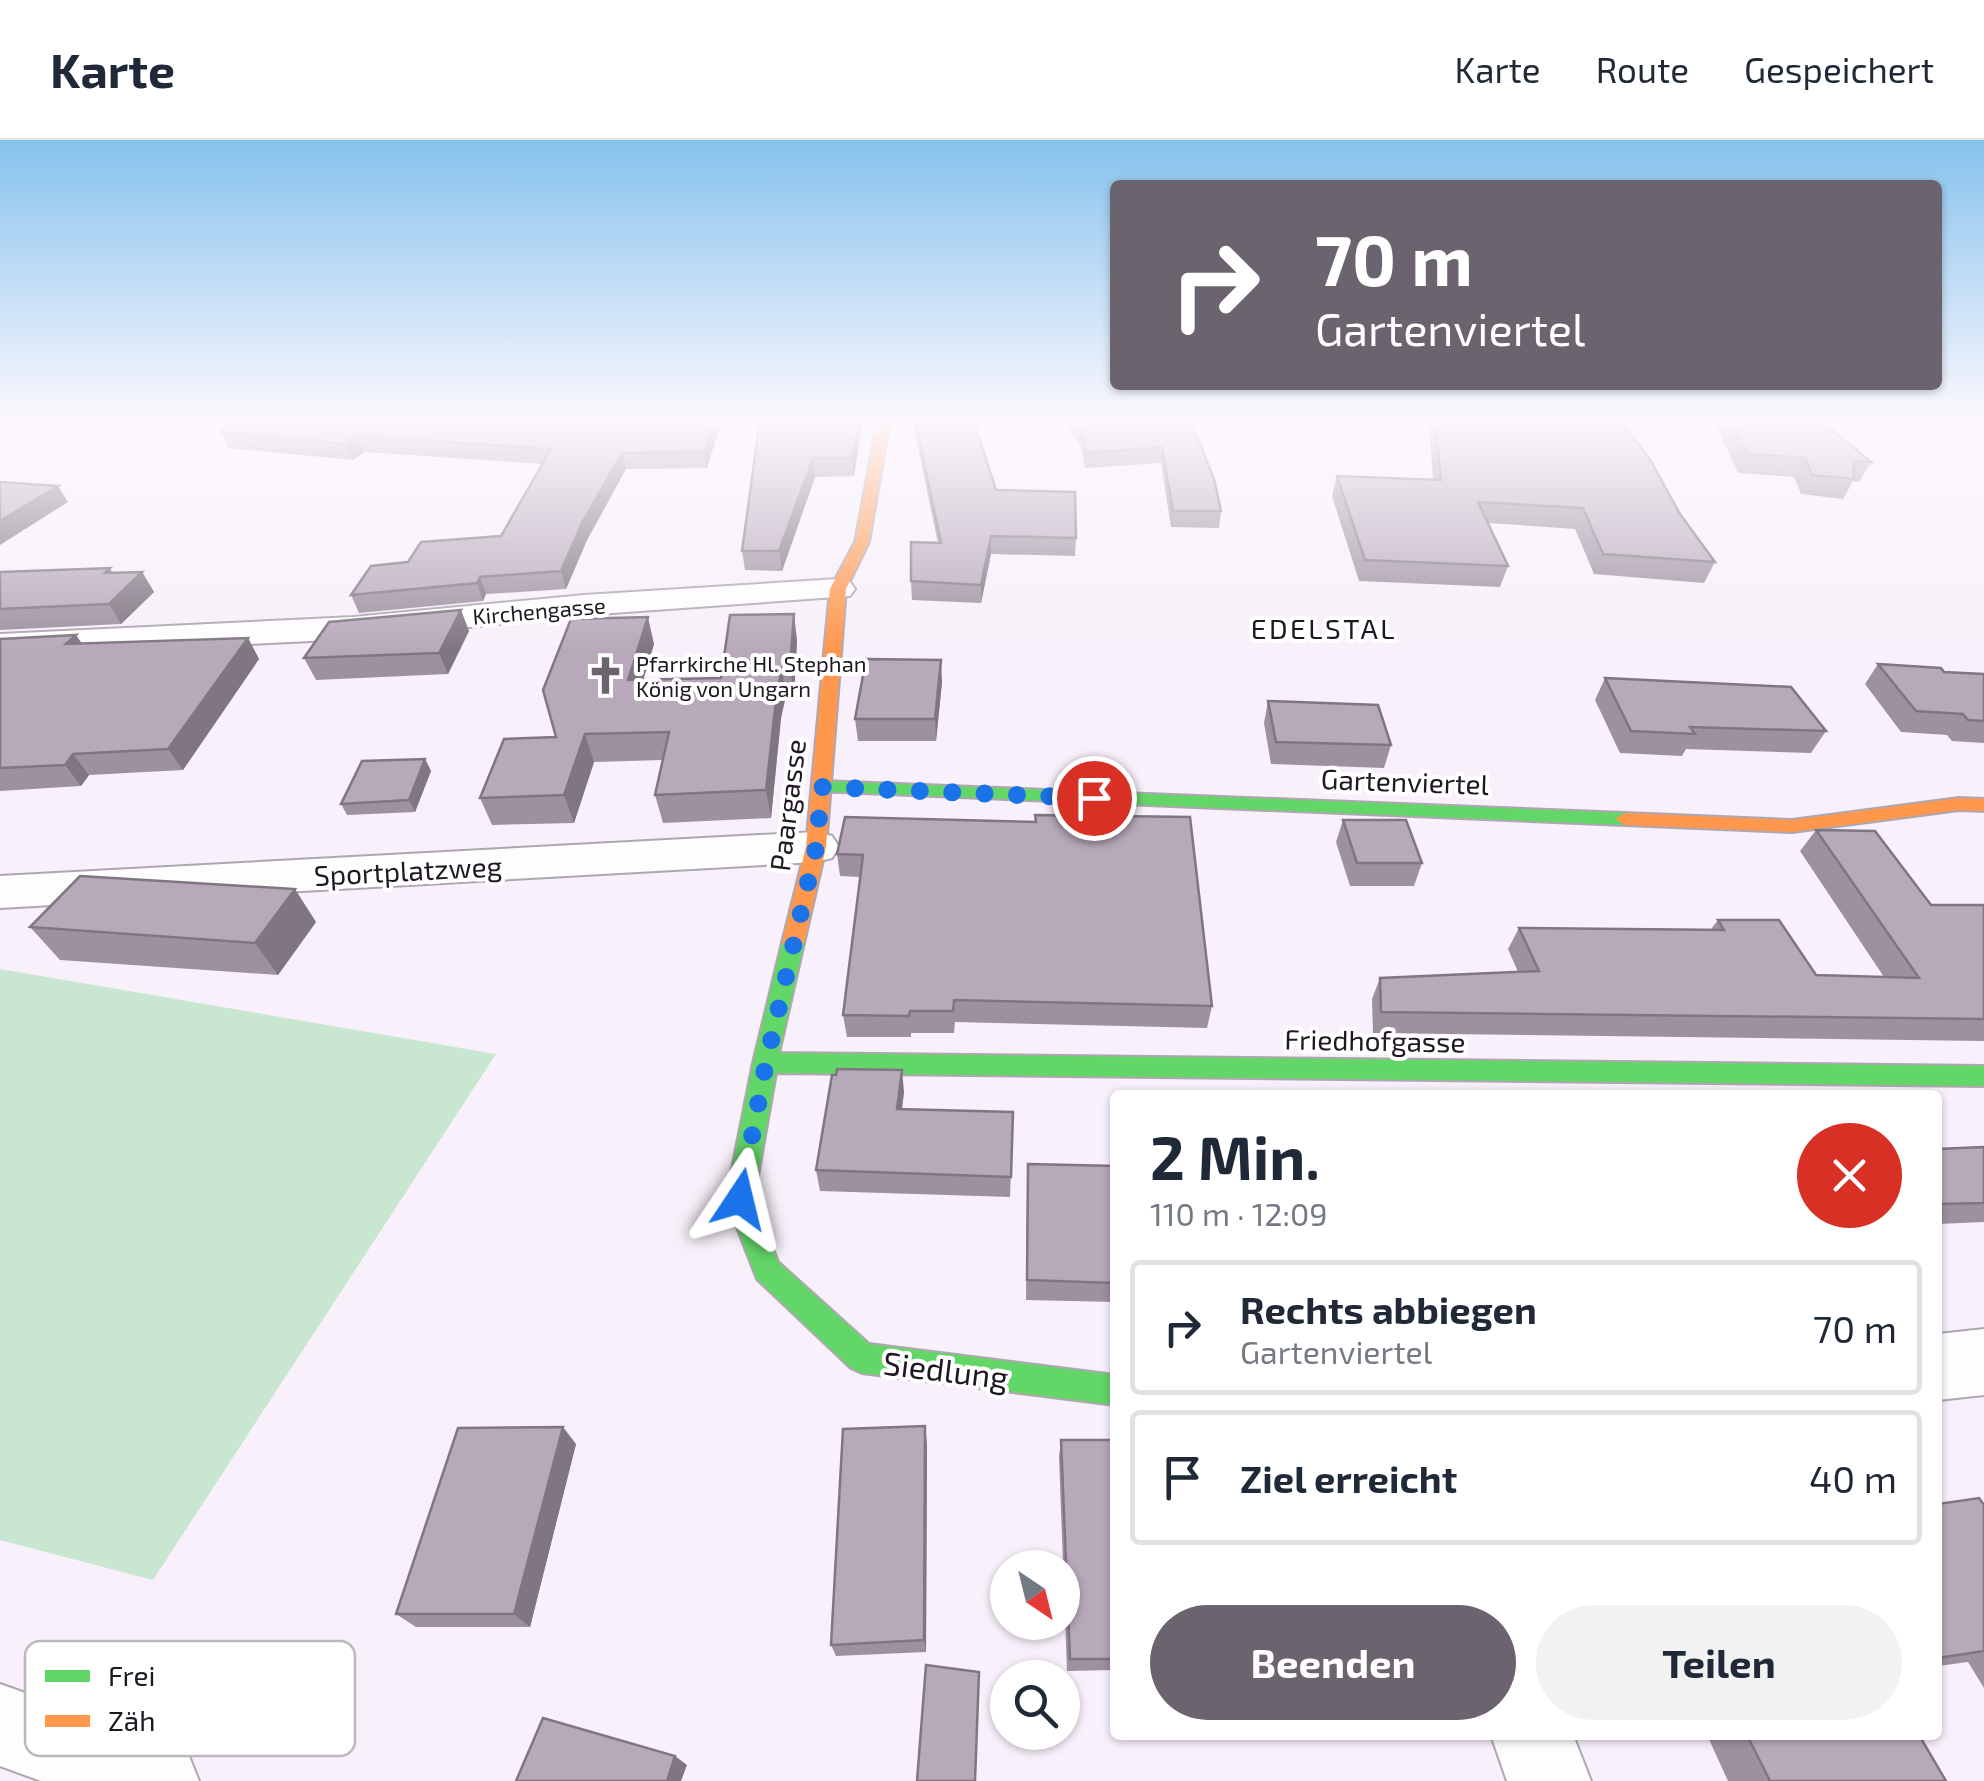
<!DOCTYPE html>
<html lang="de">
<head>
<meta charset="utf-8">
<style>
  body { margin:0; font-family:"Exo 2",sans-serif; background:#f2f2f3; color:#1f2937; height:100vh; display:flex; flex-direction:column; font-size:38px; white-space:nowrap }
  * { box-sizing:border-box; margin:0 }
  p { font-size:32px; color:#747a83 }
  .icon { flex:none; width:55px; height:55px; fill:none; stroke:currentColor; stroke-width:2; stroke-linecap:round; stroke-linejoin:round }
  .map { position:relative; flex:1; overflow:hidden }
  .drawer { position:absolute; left:1110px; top:950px; width:832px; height:650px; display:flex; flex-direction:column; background:#fff; border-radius:10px; box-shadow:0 2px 8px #0004 }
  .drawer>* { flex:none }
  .guide { position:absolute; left:1110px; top:40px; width:832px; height:210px; border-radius:10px; box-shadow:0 2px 8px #0004; background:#6b636d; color:#fff; overflow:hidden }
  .needle { width:65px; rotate:145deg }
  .buttons { position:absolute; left:990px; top:1410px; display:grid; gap:20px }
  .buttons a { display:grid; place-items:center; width:90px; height:90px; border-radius:50%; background:#fff; box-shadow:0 2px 8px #0004; font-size:50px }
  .pin { position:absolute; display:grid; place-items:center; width:85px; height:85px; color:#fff; margin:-42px; border:5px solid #fff; border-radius:50%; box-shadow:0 2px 10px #0007 }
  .me { position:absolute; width:110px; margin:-55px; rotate:10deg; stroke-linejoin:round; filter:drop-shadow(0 0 8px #0008) }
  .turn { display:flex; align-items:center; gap:35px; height:210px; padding:0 40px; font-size:45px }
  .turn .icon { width:130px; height:130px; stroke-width:2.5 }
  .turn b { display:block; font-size:70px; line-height:85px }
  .round { display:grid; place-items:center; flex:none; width:105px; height:105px; border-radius:52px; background:#f2f2f3 }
  .head { display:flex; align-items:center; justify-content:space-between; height:170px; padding:0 40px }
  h1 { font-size:60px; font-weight:700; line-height:75px }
  .action { display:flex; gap:20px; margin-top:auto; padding:20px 40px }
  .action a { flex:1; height:115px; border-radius:60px; background:#6b636d; color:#fff; font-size:40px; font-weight:700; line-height:115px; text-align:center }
  .action a+a { background:#f2f2f3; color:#1f2937 }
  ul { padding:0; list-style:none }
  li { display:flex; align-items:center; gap:30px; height:135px; margin:0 20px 15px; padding:0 20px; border:5px solid #e0e1e3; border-radius:10px }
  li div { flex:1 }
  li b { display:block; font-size:38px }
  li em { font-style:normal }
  header { display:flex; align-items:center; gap:60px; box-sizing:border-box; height:140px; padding:0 50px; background:#fff; border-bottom:2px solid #e0e1e3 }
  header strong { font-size:48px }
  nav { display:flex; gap:55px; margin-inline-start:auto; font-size:35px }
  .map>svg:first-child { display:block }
  .green { fill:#c9e7d0 }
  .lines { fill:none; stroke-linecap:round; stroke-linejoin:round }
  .street-casing { stroke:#aea7b0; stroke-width:4 }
  .fast-casing { stroke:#aea7b0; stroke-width:4 }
  .slow-casing { stroke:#aea7b0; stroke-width:4 }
  .street { fill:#fefdfe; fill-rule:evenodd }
  .fast { fill:#63d668; fill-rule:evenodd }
  .slow { fill:#ff974d; fill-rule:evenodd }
  .wall { fill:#9d91a0 }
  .shaded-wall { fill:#807682 }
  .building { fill:#b7a9ba; stroke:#807682; stroke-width:2.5 }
  .route { stroke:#1a73e8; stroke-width:18; stroke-dasharray:0 32.4 }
  .labels { text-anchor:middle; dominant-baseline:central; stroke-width:8; stroke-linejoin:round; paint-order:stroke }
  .far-street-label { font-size:22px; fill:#1f1721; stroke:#fff }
  .far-poi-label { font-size:22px; fill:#1f1721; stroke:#fff; text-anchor:start }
  .far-quarter-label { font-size:28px; letter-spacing:2.5px; fill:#1f1721; stroke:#fff }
  .street-label { font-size:28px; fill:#1f1721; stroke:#fff }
  .near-street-label { font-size:32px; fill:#1f1721; stroke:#fff }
  .key { fill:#fff; stroke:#bcb9bc; stroke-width:2.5 }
  .key-label { font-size:28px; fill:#1f1721 }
</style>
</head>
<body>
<header>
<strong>Karte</strong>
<nav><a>Karte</a><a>Route</a><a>Gespeichert</a></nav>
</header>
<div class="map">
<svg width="1984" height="1641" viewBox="0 0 1984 1641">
  <rect width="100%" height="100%" fill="#f8f0fa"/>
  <path class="green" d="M0 829 496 914 153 1440 0 1400Z"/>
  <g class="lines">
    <defs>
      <path id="street" d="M838 439 850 442 855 449 850 456 584 475 353 499 0 516V494L353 477 584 455Z
        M816 692 832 696 839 707 832 718 816 722 0 768V736Z
        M1984 1189V1255L1938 1260V1194Z
        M0 1544 187 1611 199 1641H41L0 1626Z
        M1491 1595H1573L1591 1641H1507Z"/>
      <path id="fast" d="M822 641 1625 673 1635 679 1625 685 815 651V643Z
        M793 795 804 803 779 913 1984 926V946L776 933 754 1059 778 1122 869 1204 1115 1235V1265L862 1233 851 1228 757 1139 726 1059 753 923 782 803Z"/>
      <path id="slow" d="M878 279H890L869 402 846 449 826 707 804 803 793 811 782 803 806 707 830 449 855 402Z
        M1959 658 1984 659V671L1959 670 1792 692 1625 685 1615 679 1625 673 1792 680Z"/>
    </defs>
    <use href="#street" class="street-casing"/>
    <use href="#fast" class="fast-casing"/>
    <use href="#slow" class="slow-casing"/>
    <use href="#street" class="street"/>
    <use href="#fast" class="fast"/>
    <use href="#slow" class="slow"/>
  </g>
  <path class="wall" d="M722 279 707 328 626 329 587 400 566 449 486 454 483 461 359 473 351 455 408 422 501 396 542 324 364 312 353 320 229 308 221 292Z
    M760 279H863L854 336 815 337 782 431 745 430 742 411Z
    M912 279H973L996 350 1076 398 1075 416 991 414 981 463 912 460 911 441 938 403Z
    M1064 279H1190L1221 371 1219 388 1171 387 1161 323 1085 328 1081 307Z
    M1367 279H1620L1680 374 1715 422 1704 443 1594 434 1575 389 1488 383 1508 426 1500 447 1359 441 1332 356 1337 336 1433 339 1429 284 1367 281Z
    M1713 279H1984V285L1820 280 1871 322 1859 342 1853 341 1843 359 1801 354 1794 337 1738 333Z
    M110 428 113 433 142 432 154 452 121 484 0 490V432Z
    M469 491 448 534 316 540 304 518Z
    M248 498 259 519 183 630 89 635 81 646 0 651V499L82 504Z
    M797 500 794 555H786L781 578 771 678 663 683 655 655 663 620 594 622 574 683 492 685 480 658 556 597 654 504 643 540 721 538Z
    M1878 524 1944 532 1984 534V603L1952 601 1947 595 1901 592 1865 544Z
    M1605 538 1826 591 1811 613 1686 609 1682 616 1620 613 1595 560Z
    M942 542 936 601H858L855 579Z
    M1268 561 1391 605 1384 628 1271 624 1264 583Z
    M425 619 431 631 415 672 347 675 341 664Z
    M845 677 1212 866 1207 888 955 882 954 893H911V897H847L843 875 860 737 840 736 837 714Z
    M1343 680 1422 723 1414 746H1350L1336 702Z
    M1816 690 1931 765H1984V901L1373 893 1372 859 1380 838 1518 832 1508 809 1519 788 1711 789 1718 780 1816 835 1884 837 1800 711Z
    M316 782 278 835 60 820 30 787Z
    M904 952 902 969 1013 972 1010 1057 820 1051 816 1030Z
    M1984 1007V1082L1938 1084V1009Z
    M1115 1026V1162L1026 1160 1027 1045Z
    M1061 1300H1115V1530L1067 1531 1059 1317Z
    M927 1303 926 1512 836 1516 831 1505Z
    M576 1304 530 1487H416L396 1474Z
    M1938 1364 1984 1365V1548L1968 1522 1938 1526Z
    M1707 1595H1919L1946 1641H1728Z"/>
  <path class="shaded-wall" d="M714 279H722L707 328 704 312Z
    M859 279H863L854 336 852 318Z
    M358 296 364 312 353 320 346 304Z
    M622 313 626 329 587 400 566 449 561 431 582 383Z
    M813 318 815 337 782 431 779 411Z
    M58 346 68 362 0 405V381Z
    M991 396V414L981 463V445Z
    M142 432 154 452 121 484 109 464Z
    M480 437 486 454 483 461 477 443Z
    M461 470 469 491 448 534 439 513Z
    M794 474 797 500 794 555 790 528Z
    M648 477 654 504 635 567 628 540Z
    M76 495 90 515 66 504Z
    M248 498 259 519 183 630 168 609Z
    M941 520 942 542 936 601 935 579Z
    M782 528 786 555 781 578 771 678 766 650 777 551Z
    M585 594 594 622 574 683 564 655Z
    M73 614 89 635 81 646 65 625Z
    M425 619 431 631 415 672 409 660Z
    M295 749 316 782 278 835 255 803Z
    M902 930 904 952 899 990 897 969Z
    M925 1286 927 1303 926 1512 924 1500Z
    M563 1287 576 1304 530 1487 514 1474Z
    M675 1616 687 1625 681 1641H667Z"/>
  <path class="building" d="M236 279H714L704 312 622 313 582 383 561 431 480 437 477 443 351 455 371 426 408 422 421 402 501 396 551 309 358 296 346 304 221 292Z
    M760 279H859L852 318H813L779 411H742Z
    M915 279H973L996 350 1075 352 1076 398 991 396 981 445 911 441V402L941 403Z
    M1074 279H1190L1214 339 1221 371H1173L1162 307 1086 313 1082 292Z
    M1435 279H1620L1649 318 1680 374 1715 422 1603 414 1583 368 1478 362 1508 426 1365 420 1337 336 1441 340Z
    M1730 279H1819L1871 322 1854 321V339L1812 335 1805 318 1748 314Z
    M0 342 58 346 0 381Z
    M110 428 105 433 142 432 109 464 0 469V432Z
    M461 470 439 513 304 518 329 482Z
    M794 474 790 528H782L777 551 766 650 655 655 669 592 585 594 564 655 480 658 504 599 556 597 543 550 571 479 648 477 628 540 721 538 730 475Z
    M76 495 66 504 248 498 168 609 73 614 65 625 0 628V499Z
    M866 519 941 520 935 579H855Z
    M1878 524 1941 528 1944 532 1984 534V581L1968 580 1963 574 1916 571Z
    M1605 538 1791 547 1826 591 1690 587 1695 594 1631 591Z
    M1268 561 1378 565 1391 605 1276 602Z
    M425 619 409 660 341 664 362 621Z
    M1035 675 1190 677 1212 866 954 860 953 871H910L909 876 843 875 863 715 837 714 845 677 1036 682Z
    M1343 680H1406L1422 723H1357Z
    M1816 690 1875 691 1931 765H1984V879L1381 872 1380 838 1539 831 1519 788 1724 790 1718 780H1779L1816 835 1919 838Z
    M80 736 295 749 255 803 30 787Z
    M837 929 902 930 897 969 1013 972 1011 1037 816 1030 832 935H836Z
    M1984 1007V1063L1938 1064V1009Z
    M1028 1024 1115 1026V1143L1027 1140Z
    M925 1286 924 1500 831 1505 843 1289Z
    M563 1287 514 1474H396L458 1288Z
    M1061 1300H1115V1519H1070Z
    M1979 1358 1984 1365V1511L1938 1518V1364Z
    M926 1525 979 1532 975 1641H917Z
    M543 1578 675 1616 667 1641H516Z
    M1747 1595H1919L1946 1641H1770Z"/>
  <linearGradient id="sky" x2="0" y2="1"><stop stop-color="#86c2ee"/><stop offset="0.55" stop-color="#fcf8fd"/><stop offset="1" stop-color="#fcf8fd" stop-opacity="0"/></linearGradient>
  <rect width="1984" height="509" fill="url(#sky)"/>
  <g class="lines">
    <path class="route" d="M740 1059 766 923 816 708 822 647 1094 658"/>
  </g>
  <defs>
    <symbol id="church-bare" viewBox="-9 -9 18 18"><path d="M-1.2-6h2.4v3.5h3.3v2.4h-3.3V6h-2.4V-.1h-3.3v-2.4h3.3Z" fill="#6b636d" stroke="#fff" stroke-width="2.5" paint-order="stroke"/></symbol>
  </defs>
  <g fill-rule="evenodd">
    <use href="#church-bare" x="578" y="508" width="55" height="55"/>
  </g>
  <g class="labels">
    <g class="far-street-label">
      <text transform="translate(539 470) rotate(-5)">Kirchengasse</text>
    </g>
    <g class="far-poi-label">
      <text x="636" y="523">Pfarrkirche Hl. Stephan<tspan x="636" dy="25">König von Ungarn</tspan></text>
    </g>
    <g class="far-quarter-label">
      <text x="1324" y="488">EDELSTAL</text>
    </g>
    <g class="street-label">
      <text transform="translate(1405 641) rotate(2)">Gartenviertel</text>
      <text transform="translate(787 665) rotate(-83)">Paargasse</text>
      <text transform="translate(408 730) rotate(-3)">Sportplatzweg</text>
      <text transform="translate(1375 900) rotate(1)">Friedhofgasse</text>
    </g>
    <g class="near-street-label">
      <text transform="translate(946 1229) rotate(7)">Siedlung</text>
    </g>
  </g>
  <rect x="25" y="1501" width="330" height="115" rx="15" class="key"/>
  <rect x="45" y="1530" width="45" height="12" fill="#63d668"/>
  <rect x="45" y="1575" width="45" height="12" fill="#ff974d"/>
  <g class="key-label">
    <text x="108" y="1546">Frei</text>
    <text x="108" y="1591">Zäh</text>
  </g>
</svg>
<div class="buttons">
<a><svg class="needle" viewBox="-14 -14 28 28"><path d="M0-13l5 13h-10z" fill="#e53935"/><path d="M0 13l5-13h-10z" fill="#747a83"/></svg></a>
<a><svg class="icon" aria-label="search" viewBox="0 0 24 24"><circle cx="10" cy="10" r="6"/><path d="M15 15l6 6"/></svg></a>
</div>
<div class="pin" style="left:1094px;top:658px;background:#d93025"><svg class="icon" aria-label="arrive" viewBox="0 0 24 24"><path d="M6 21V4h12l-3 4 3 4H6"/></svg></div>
<svg class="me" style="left:740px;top:1059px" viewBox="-20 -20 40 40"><path d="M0-17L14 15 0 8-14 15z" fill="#1a73e8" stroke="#fff" stroke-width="4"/></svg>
<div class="guide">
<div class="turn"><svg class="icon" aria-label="right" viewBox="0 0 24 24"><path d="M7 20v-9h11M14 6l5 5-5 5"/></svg><div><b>70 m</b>Gartenviertel</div></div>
</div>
<section class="drawer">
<div class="head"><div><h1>2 Min.</h1><p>110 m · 12:09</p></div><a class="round" style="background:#d93025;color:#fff"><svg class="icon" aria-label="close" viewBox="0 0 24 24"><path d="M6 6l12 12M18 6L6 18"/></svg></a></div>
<ul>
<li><svg class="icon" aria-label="right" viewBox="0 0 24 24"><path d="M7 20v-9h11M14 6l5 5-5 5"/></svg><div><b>Rechts abbiegen</b><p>Gartenviertel</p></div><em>70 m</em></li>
<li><svg class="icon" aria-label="arrive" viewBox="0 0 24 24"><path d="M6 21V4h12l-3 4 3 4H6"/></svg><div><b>Ziel erreicht</b></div><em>40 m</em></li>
</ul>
<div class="action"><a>Beenden</a><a>Teilen</a></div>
</section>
</div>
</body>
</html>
